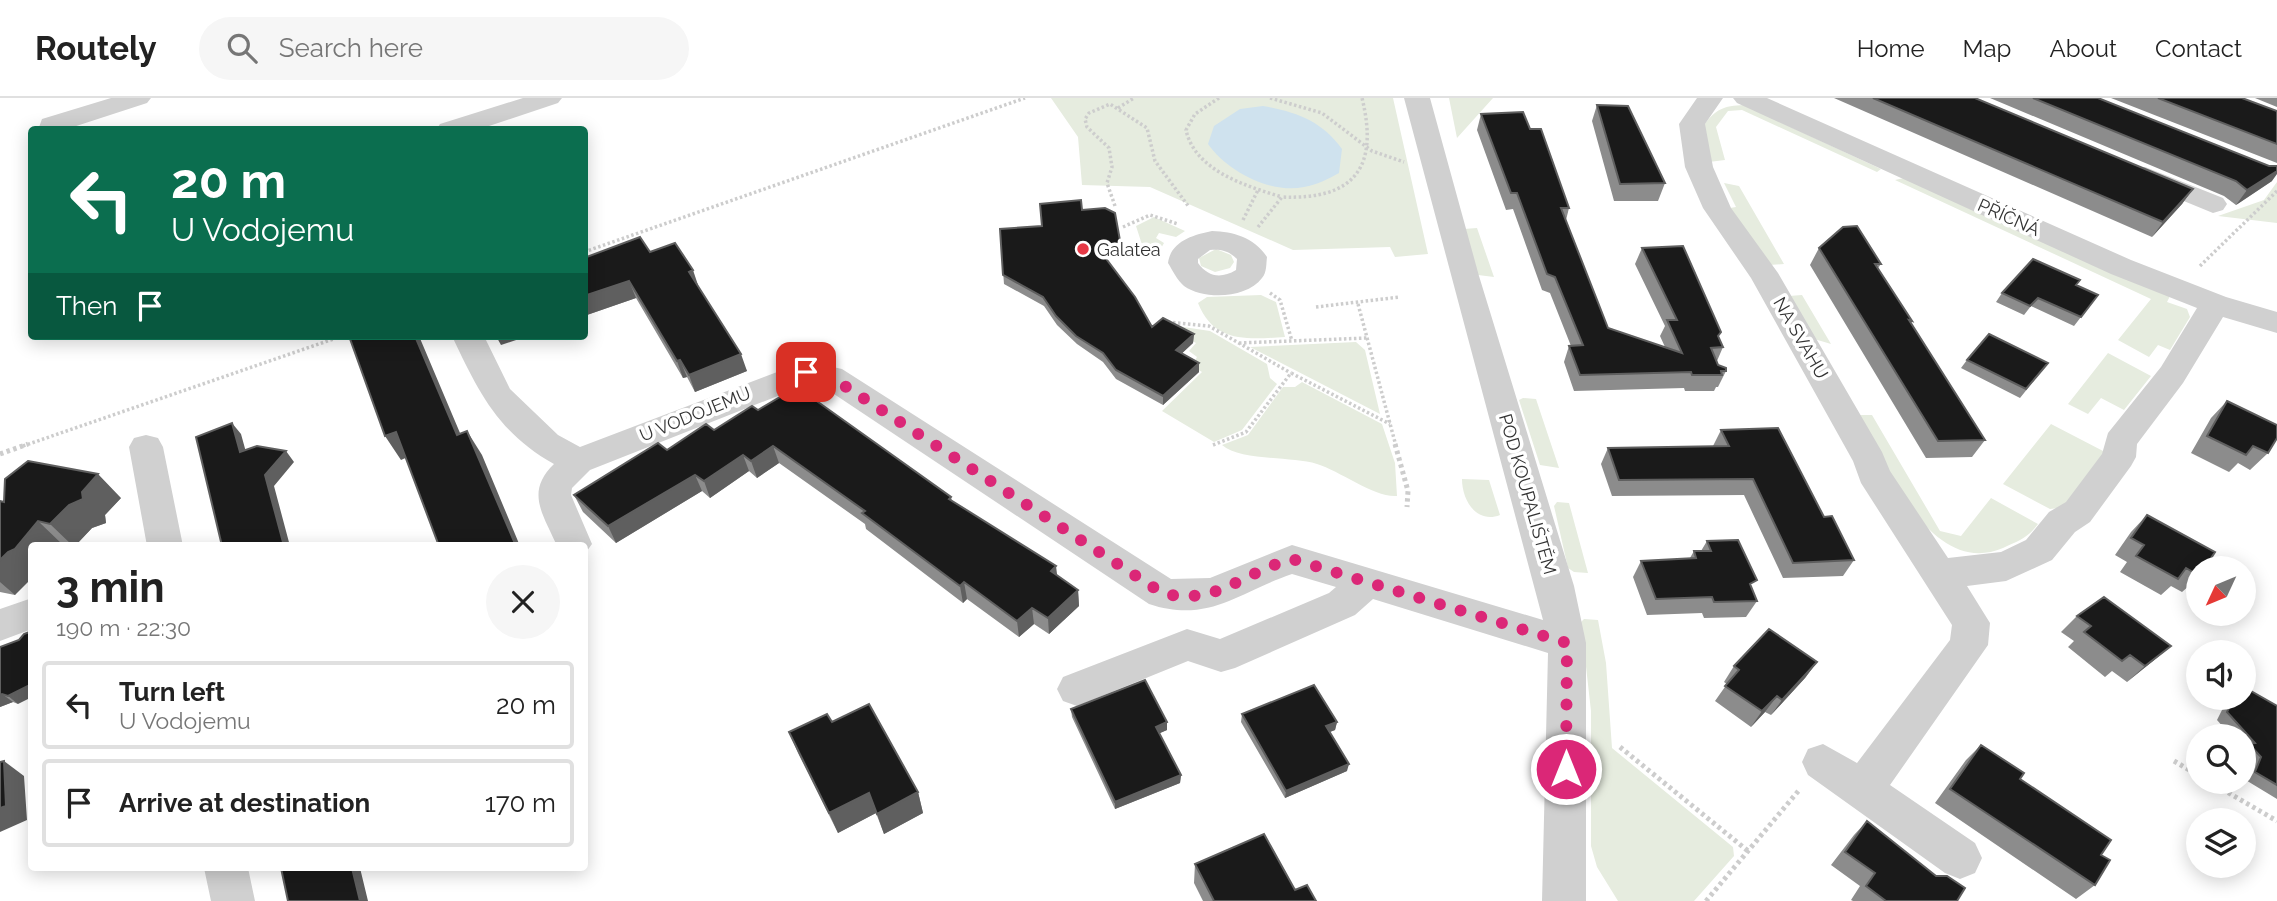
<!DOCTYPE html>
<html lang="en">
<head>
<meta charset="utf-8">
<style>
  body { margin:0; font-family:Raleway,sans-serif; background:#f6f6f6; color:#222; height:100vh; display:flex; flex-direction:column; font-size:26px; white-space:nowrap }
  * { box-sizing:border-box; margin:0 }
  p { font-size:23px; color:#767676 }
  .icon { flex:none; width:38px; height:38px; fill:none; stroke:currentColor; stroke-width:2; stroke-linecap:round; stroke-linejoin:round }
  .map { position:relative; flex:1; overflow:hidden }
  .details { position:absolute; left:28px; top:444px; width:560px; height:329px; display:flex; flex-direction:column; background:#fff; border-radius:7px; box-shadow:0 4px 18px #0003 }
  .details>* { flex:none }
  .banner { position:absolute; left:28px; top:28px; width:560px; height:214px; border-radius:7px; box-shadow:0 4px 18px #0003; background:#0b6e4f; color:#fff; overflow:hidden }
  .needle { width:46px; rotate:226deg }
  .fabs { position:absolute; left:2186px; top:458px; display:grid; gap:14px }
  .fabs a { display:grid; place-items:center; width:70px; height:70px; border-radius:50%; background:#fff; box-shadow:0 4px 18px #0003; font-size:35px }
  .pin { position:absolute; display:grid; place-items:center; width:60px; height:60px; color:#fff; margin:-30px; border-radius:14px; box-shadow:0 4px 10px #0006 }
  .me { position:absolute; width:77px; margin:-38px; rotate:0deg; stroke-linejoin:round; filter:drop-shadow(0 0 5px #0008) }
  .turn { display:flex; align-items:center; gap:24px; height:147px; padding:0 28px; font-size:32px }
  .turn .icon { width:91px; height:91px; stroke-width:2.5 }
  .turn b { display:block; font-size:49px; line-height:60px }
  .then { display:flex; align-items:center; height:66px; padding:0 28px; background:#0003; gap:14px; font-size:26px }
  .round { display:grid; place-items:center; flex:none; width:74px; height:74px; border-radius:37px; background:#f6f6f6 }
  .headline { display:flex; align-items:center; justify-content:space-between; height:119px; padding:0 28px }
  h1 { font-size:42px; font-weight:700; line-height:52px }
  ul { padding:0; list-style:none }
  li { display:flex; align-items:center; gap:21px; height:88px; margin:0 14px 10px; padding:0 14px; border:4px solid #e0e0e0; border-radius:7px }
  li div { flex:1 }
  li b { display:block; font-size:26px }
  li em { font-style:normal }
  header { display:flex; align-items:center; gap:42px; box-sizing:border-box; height:98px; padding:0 35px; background:#fff; border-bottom:2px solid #e0e0e0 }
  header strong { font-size:33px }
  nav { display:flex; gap:38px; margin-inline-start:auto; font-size:24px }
  .search { width:490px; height:63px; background:#f6f6f6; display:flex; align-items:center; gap:18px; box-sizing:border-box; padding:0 24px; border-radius:38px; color:#767676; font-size:26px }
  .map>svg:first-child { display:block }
  .green { fill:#e6ecdf }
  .water { fill:#cfe2ee }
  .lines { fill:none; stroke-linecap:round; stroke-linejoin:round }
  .path-far1 { stroke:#cdcdcd; stroke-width:3.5; stroke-dasharray:2.5 2.5; stroke-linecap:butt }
  .path { stroke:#cdcdcd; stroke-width:5; stroke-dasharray:3.5 3.5; stroke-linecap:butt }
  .minor { fill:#d0d0d0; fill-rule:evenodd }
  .wall { fill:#8c8c8c }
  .shaded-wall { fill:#5f5f5f }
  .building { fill:#1a1a1a; stroke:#5f5f5f; stroke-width:2 }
  .route { stroke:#db2777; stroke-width:12; stroke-dasharray:0 21.6 }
  .poi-dot { fill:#e63946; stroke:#fff; stroke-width:2.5 }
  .labels { text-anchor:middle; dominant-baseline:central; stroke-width:7; stroke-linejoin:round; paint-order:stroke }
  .street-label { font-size:18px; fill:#333; stroke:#fff }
  .poi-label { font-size:18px; fill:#333; stroke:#fff; text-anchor:start }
</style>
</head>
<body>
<header>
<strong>Routely</strong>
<div class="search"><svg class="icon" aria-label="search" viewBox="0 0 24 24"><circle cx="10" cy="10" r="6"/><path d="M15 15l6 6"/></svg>Search here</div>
<nav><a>Home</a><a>Map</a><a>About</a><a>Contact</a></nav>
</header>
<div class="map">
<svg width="2277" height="803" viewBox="0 0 2277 803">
  <rect width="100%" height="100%" fill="#fff"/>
  <path class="green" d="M1051 0H1393L1428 156 1395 159 1390 149 1293 152 1150 89 1082 87 1078 39Z
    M1449 0H1493L1457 40Z
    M1744 7 1881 71 1877 74 1742 12 1728 13 1716 29 1725 62 1709 64 1704 27C1716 11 1723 8 1744 7Z
    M1904 80 2170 198 2167 204 2187 211 2190 219 2170 252 2158 247 2149 259 2118 242 2151 201 1895 82Z
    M2277 84V125L2218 118 2264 102Z
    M1724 85 1739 88 1784 166 1769 167 1730 110 1736 109Z
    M1154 119 1185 133 1176 139 1159 135 1156 140 1164 145 1159 154 1145 156 1136 128Z
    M1477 130 1494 179 1478 177 1464 131Z
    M1216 151 1231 157 1234 164 1230 170 1215 174 1201 168 1199 160Z
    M1261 197 1276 204 1285 239C1249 241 1214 246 1198 205L1207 199Z
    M1802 197 1831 246 1811 240 1789 198Z
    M1170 227 1210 233 1267 266 1270 280 1277 286 1242 332 1214 344 1162 313 1202 274 1192 268 1197 259 1189 253 1196 245 1167 230Z
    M1356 244 1365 252 1380 316 1250 249Z
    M2108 255 2151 278 2124 312 2101 300 2088 316 2068 306Z
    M1302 284 1382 326 1395 365 1397 398C1375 400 1340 373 1317 366 1290 358 1240 363 1222 347L1248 337 1283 289H1295Z
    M1523 300 1536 301 1559 370 1540 367 1519 302Z
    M1857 317H1872L1940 433 1961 438 1991 400 2038 426C2028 440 2018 443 2003 450 1930 481 1884 364 1857 317Z
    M2051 326 2105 354 2067 409 2050 411 2003 386Z
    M1462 381 1489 382 1500 417C1477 426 1462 403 1462 381Z
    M1557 404 1569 405 1588 475 1574 474 1568 470 1554 408Z
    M1584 521 1598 522 1606 565 1612 650 1733 749 1734 758 1694 803H1618L1597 769 1591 748V613L1581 524Z"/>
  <path class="water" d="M1263 8C1296 14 1322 23 1342 51L1339 75C1328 81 1317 87 1304 89 1270 96 1227 73 1208 46L1214 28 1240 11Z"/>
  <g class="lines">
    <path class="path-far1" d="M1219 0 1195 16 1186 32C1195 73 1246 88 1282 99
      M1270 0 1322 15 1372 53 1404 64
      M1118 10 1134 0
      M1115 108 1107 85 1112 69 1109 50 1087 29 1085 21 1089 15 1110 6 1147 30 1155 63 1189 109
      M1243 122 1258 92
      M1123 129 1150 117 1178 126
      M1258 129 1282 99C1355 102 1379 69 1362 0
      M584 154 1025 0
      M2200 168 2277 93
      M1270 195 1280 202 1292 243
      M1358 206 1396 348
      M1316 209 1400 199
      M1168 224 1209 228 1291 275
      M1239 245 1367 240
      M1213 347 1246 334 1291 275 1390 326
      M23 348 342 238"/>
    <path class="path" d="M1395 346 1408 393 1407 409
      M0 356 28 346
      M1620 649 1748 753
      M2174 663 2198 677
      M2210 684 2277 723
      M1706 803 1800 691"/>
    <path class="minor" d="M111 0H151L147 5 64 32H38L42 21Z
      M523 0H562L558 5 477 32H436L440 26Z
      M1404 0H1430L1479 178 1574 488 1586 545V803H1542L1548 555 1373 501 1355 517 1235 570 1221 574 1188 563 1077 608 1063 603 1057 591 1063 579 1187 531 1220 541 1329 495 1336 489 1292 476C1239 494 1209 526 1149 506L822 288 808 286 590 372 572 390 571 397 592 446 584 457V448H557C543 416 525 394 554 366 498 335 478 293 452 238H484L510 291 558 337 580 349 806 263 842 271 1171 481 1210 480 1292 447 1543 522Z
      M1697 0H1723L1705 26 1713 69 1731 110 1778 175 1882 354 1890 373 1948 460 2001 454 2026 442 2049 414 2066 404 2102 356 2108 335 2161 269 2197 210 2111 176 1737 5 1733 0H1767L2131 162 2226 199 2277 214V235L2223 219 2183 285 2137 346 2136 359 2131 368 2090 424 2075 434 2052 462 2006 483 1967 488 1990 525 1988 547 1890 687 1975 745 1982 760 1975 775 1960 781 1945 775 1808 677 1802 664 1808 651 1823 646 1857 665 1950 542 1952 527 1861 385 1853 363 1751 180 1703 110 1685 69 1679 26Z
      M2145 69 2223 100 2227 106 2223 112 2213 115 2135 83 2131 77 2135 71Z
      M1212 133C1234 134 1254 139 1267 159 1266 166 1267 174 1262 180 1246 201 1204 202 1184 188 1177 182 1173 173 1168 165 1171 143 1193 137 1212 133ZM1210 152C1221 151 1229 153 1237 161L1236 172C1221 181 1208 179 1198 165V161Z
      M146 337 158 340 163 349 183 448H147L129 349 134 340Z
      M32 500V531L0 543V511Z
      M204 770H248L255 803H211Z"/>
  </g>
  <path class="wall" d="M1834 0H1975L2193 91 2182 106 2152 139Z
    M1990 0H2098L2272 83 2236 107 2224 98Z
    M2111 0H2242L2277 13V65Z
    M2255 0H2277V9Z
    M1597 7 1665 85 1658 103H1614L1592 23Z
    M1481 16 1530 31 1569 110 1566 122 1608 230 1665 249 1660 238 1665 228 1635 166 1642 150 1719 240 1723 249 1717 263 1718 267 1726 273 1718 289H1716L1714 293H1685L1684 290 1574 293 1564 264 1569 248H1571L1550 195 1542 192 1513 111 1506 112 1477 32Z
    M1082 112 1121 148V157L1104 159 1152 229 1194 236 1193 245 1182 255 1199 274 1163 307 1116 281 1103 264 1077 246 1057 227 1044 208 1004 186 1000 131 1042 128Z
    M1819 150 1881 166 1878 170 1912 223 1911 225 1985 342 1972 359 1926 360 1810 167Z
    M650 154 699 190 747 273 695 294 687 279 683 280 636 200 584 218Z
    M2076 187 2098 197 2074 228 2031 208 2024 217 1996 204 2002 195Z
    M1967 262 2048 265 2020 300 1961 270Z
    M2227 303 2268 355 2250 372 2238 365 2229 374 2191 355 2211 320Z
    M758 312 951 399 952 403 1078 492 1079 508 1049 536 1034 526 1019 539 967 501 963 505 866 431 865 426 779 365 757 380 749 373 710 400 702 393 616 445 583 414 574 397 667 352 714 332Z
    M1721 332 1824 419 1854 462 1843 478 1783 480 1744 397 1612 398 1601 366 1608 350 1713 348Z
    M121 400 105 417 106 425 92 430 75 448 63 447 32 448 15 497 0 494V403Z
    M2147 417 2198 471V480L2182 494 2171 488 2161 497 2120 474 2127 464 2115 457 2131 434Z
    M1707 443 1752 491 1757 503 1746 519 1704 520 1702 515 1647 517 1633 479 1641 463 1690 460 1694 453H1701Z
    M2077 518 2171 548 2127 584 2112 573 2105 579 2068 549 2074 543 2061 534Z
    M0 549 18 606 13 604 0 609Z
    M1817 564 1805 580 1771 617 1765 614 1751 629 1715 603 1727 586 1724 584 1734 568Z
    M2228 600H2244L2277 608V701L2244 681 2250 667 2244 659V639H2232L2217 622Z
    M1071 611 1167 632 1159 635 1181 677 1180 685 1115 711 1072 619Z
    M1242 616 1337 624 1335 632 1330 634 1347 673 1285 700 1241 624Z
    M832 624 918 694 923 715 884 736 876 715 838 735 798 655 789 634Z
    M1981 647 2020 681 2101 757 2095 787 2076 801 1935 705 1966 662Z
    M1867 723 1957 803H1853L1851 802 1860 788 1831 767 1854 737Z
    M1195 766 1295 792 1316 803H1203L1194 785Z"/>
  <path class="shaded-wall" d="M2277 73V76L2272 83 2236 107 2247 92Z
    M2193 91 2182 106 2152 139 2163 124Z
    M693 172 699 190 689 174Z
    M629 183 636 200 584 218V198Z
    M1194 236 1193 245 1176 261V252Z
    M415 238H419L471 361 457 337Z
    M496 238H528L501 247Z
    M741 256 747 273 695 294 689 277Z
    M680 262 687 279 683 280 677 263Z
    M1199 265V274L1163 307V298Z
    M232 325 241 336 249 365 240 354Z
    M467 333 482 357 520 448H516Z
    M396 334 412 357 401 362 385 338Z
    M773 348 779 365 757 380 751 363Z
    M286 353 294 364 274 388 290 448H284L265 377Z
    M743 357 749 373 710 400 704 383Z
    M98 376 121 400 105 417 106 425 92 430 75 448H73L50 426Z
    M695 377 702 393 616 445 608 428Z
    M38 423 63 447 62 448H32V480L15 497 0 484V462Z
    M1056 468 1058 484 1051 473Z
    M964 484 967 501 963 505 960 488Z
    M1078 492 1079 508 1049 536 1048 520Z
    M1032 510 1034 526 1019 539 1017 523Z
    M2171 548 2153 563 2127 584 2145 568Z
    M1817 564 1805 580 1771 617 1782 602Z
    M32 586V599L18 606 8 598Z
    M2 596 13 604 0 609V597Z
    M1777 598 1765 614 1751 629 1762 613Z
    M1167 624V632L1156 637V629Z
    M1337 624 1335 632 1324 636 1326 628Z
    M4 663 24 678 27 722 0 734V710Z
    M1349 666 1347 673 1285 700 1286 693Z
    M1181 677 1180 685 1115 711V704Z
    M918 694 923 715 884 736 877 716Z
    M869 695 876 715 838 735 829 715Z
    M352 770H360L368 803H360Z"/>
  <path class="building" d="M1873 0H1975L2193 91 2163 124Z
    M2033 0H2098L2269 68H2277V73L2247 92 2236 83Z
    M2158 0H2242L2277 13V46Z
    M1597 7 1628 8 1665 85 1620 86Z
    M1523 14 1530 31H1541L1569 110H1561L1608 230 1682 255 1667 222H1677L1642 150 1683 148 1721 234 1718 238 1723 249 1711 250 1718 267 1726 270V273H1721L1722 277H1692L1691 274 1580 277 1569 248 1583 247 1555 179 1547 176 1517 95H1511L1481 16Z
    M1081 102 1082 112 1105 110 1115 115 1121 148 1098 150 1135 199 1152 229 1163 220 1194 236 1176 252 1199 265 1163 298 1116 272 1103 255 1076 238 1056 218 1043 199 1003 177 1000 131 1042 128 1040 106Z
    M1857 128 1881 166H1875L1912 223 1909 222 1985 342 1938 343 1819 150 1843 129Z
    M640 139 650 154 675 145 693 172 689 174 741 256 689 277 680 262 677 263 629 183 584 198V160Z
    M2033 161 2080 182 2076 187 2098 197 2081 219 2038 200 2030 208 2002 195Z
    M1989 236 2048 265 2026 291 1967 262Z
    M349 238H415L457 337 467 333 516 448H439L396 334 385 338Z
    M797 289 951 399 949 401 1056 468 1051 473 1078 492 1048 520 1032 510 1017 523 964 484 960 488 862 415 865 413 773 348 751 363 743 357 704 383 695 377 608 428 574 397 658 345 667 352 706 326 714 332 752 308 758 312Z
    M2227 303 2277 327V340L2268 355 2253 348 2246 357 2207 338Z
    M232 325 240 354 257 348 286 353 265 377 284 448H222L196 339Z
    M1778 330 1824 419 1832 418 1854 462 1793 465 1753 381 1619 382 1608 350 1729 348 1721 332Z
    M28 363 98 376 82 394 83 401 69 407 50 426 38 423 15 451 8 454 0 462V403L4 404 5 381Z
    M2147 417 2215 454 2204 471H2198V477L2186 470 2178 481 2136 458 2144 447 2131 440Z
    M1738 442 1757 482 1750 486 1757 503 1714 504 1712 499 1656 501 1641 463 1696 460 1694 453H1711L1707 443Z
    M2104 499 2171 548 2145 568 2130 557 2122 563 2084 534 2091 528 2077 518Z
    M1769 531 1817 564 1782 602 1777 598 1762 613 1725 588 1739 572 1734 568Z
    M32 533V586L8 598 2 596 0 597V549L19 542 24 536Z
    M1145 582 1167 624 1156 629 1181 677 1115 704 1071 611Z
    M1314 587 1337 624 1326 628 1349 666 1286 693 1242 616Z
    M2244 589 2277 608V687L2255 674 2261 659 2249 646 2255 645 2227 614 2234 600H2244Z
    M869 606 918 694 877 716 869 695 829 715 789 634 827 616 832 624Z
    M1981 647 2024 675 2020 681 2111 742 2101 757 2110 762 2095 787 1950 691Z
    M4 663 6 708 0 710V664Z
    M1867 723 1936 778H1947L1965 790 1957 803H1886L1866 788 1875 775 1845 754Z
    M1264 736 1295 792 1307 787 1316 803H1214L1195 766Z
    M281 770H352L360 803H288Z"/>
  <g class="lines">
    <path class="route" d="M806 274 831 279 1162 495C1215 509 1243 474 1292 461L1567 545 1566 671"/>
  </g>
  <circle class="poi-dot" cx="1083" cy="151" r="7"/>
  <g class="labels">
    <g class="street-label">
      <text transform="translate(2009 119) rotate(24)">PŘÍČNÁ</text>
      <text transform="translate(1801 240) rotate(60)">NA SVAHU</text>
      <text transform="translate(695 316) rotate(-22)">U VODOJEMU</text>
      <text transform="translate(1528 396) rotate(74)">POD KOUPALIŠTĚM</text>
    </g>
    <g class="poi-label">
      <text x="1097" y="151">Galatea</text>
    </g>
  </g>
</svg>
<div class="fabs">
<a><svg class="needle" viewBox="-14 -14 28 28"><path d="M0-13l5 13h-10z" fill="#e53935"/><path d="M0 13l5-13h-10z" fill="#767676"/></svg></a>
<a><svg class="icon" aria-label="sound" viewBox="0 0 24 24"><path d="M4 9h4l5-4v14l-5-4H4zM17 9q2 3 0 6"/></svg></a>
<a><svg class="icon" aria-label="search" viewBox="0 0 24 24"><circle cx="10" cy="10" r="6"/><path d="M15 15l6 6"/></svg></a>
<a><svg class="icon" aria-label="layers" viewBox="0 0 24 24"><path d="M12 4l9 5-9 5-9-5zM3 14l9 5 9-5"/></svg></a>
</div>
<div class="pin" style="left:806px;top:274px;background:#d93025"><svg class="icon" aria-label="arrive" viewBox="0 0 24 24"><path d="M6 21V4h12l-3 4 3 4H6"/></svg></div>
<svg class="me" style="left:1566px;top:671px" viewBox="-20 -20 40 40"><circle r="17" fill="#db2777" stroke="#fff" stroke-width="3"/><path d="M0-11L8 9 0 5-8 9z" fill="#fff"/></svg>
<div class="banner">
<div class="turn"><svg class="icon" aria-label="left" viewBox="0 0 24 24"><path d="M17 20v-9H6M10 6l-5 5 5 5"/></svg><div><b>20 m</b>U Vodojemu</div></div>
<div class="then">Then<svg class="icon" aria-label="arrive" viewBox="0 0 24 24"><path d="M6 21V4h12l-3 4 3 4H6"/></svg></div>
</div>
<section class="details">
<div class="headline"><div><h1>3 min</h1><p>190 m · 22:30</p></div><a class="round"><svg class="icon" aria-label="close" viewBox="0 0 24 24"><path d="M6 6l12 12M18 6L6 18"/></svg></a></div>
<ul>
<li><svg class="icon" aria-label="left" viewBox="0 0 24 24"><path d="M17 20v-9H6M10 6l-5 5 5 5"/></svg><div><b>Turn left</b><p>U Vodojemu</p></div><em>20 m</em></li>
<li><svg class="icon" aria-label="arrive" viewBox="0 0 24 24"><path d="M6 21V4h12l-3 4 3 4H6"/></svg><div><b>Arrive at destination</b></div><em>170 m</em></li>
</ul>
</section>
</div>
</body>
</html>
